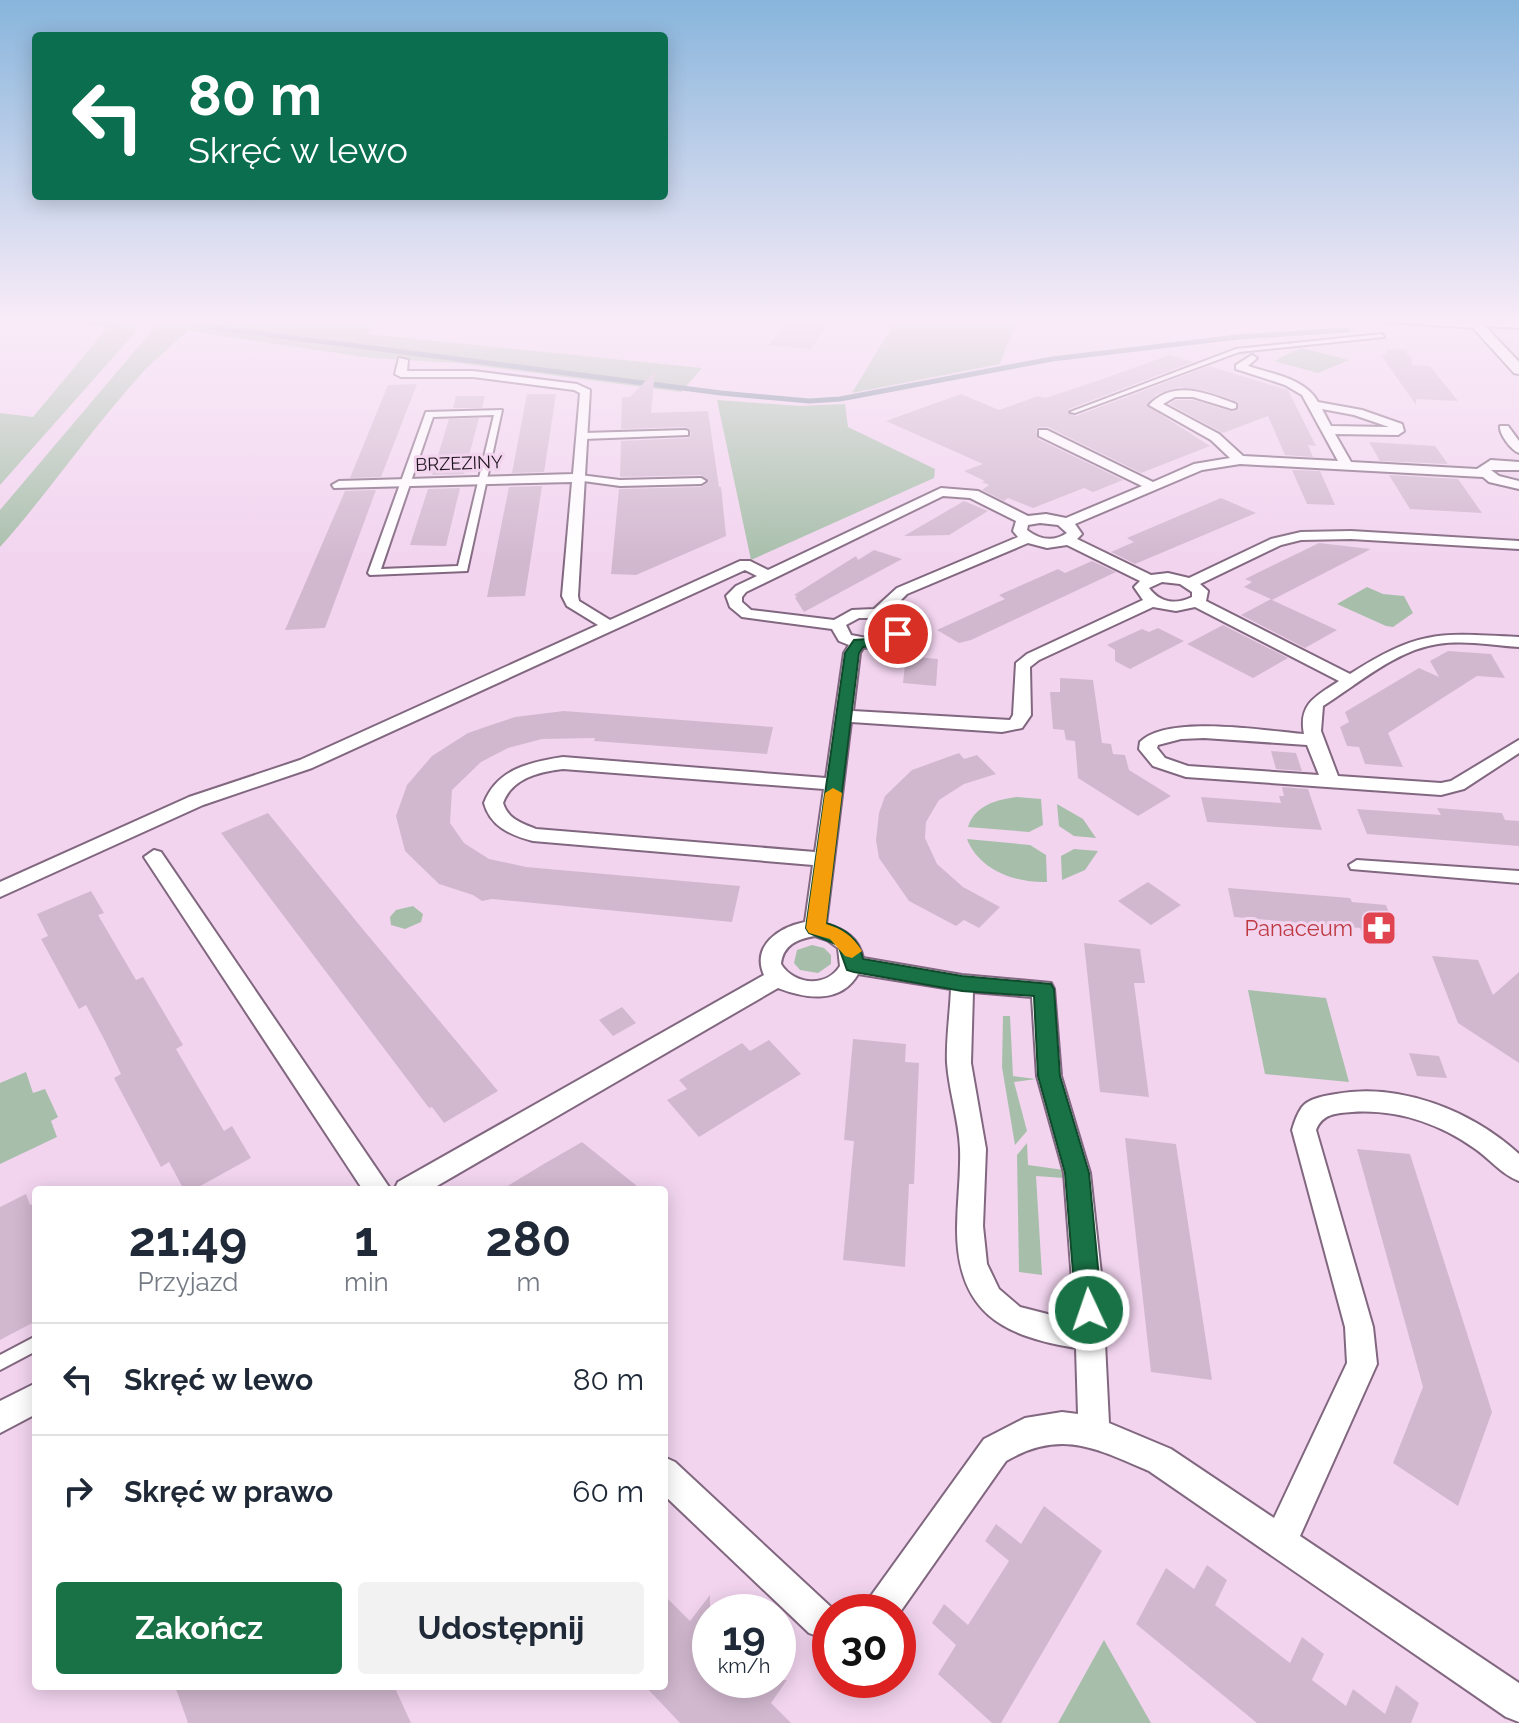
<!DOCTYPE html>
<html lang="pl">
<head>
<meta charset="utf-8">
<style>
  body { margin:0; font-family:Raleway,sans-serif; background:#f2f2f3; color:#1f2937; height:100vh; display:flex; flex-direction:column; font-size:30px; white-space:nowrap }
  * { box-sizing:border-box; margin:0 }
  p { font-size:26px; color:#747a83 }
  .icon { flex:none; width:44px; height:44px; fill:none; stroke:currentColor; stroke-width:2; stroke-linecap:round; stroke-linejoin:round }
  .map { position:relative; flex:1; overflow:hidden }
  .panel { position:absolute; left:32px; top:1186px; width:636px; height:504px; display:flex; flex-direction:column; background:#fff; border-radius:8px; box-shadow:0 4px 20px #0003 }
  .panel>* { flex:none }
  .top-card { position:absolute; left:32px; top:32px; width:636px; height:168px; border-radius:8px; box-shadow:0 4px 20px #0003; background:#0b6e4f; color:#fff; overflow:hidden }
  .speed { position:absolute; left:692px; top:1594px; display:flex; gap:16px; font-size:40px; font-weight:700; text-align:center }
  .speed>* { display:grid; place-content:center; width:104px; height:104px; border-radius:50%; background:#fff; box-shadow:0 4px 20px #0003; line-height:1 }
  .speed small { font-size:20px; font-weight:400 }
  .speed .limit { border:12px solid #d22; background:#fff; color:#111 }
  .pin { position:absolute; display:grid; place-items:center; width:68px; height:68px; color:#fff; margin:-34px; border:4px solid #fff; border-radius:50%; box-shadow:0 2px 8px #0007 }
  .me { position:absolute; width:88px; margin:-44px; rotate:357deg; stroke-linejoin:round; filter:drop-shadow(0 0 6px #0008) }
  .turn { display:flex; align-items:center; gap:28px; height:168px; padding:0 24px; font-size:36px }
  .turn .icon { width:104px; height:104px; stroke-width:2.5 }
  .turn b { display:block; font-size:56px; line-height:68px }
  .eta { display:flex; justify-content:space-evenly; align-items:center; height:136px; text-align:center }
  .eta b { font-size:48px; font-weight:700; line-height:56px }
  .primary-button { display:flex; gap:16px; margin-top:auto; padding:16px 24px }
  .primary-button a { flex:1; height:92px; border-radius:8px; background:#197245; color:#fff; font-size:32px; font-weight:700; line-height:92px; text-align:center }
  .primary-button a+a { background:#f2f2f3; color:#1f2937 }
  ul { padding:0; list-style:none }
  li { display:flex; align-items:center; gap:24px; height:112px; padding:0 24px; border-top:2px solid #e0e1e3 }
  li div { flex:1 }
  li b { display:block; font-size:30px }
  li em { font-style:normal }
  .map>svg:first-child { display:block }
  .green { fill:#a7bfaa }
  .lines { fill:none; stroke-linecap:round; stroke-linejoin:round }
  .stream { stroke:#748696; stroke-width:5 }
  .building { fill:#d2b8cf }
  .service-casing { stroke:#81677f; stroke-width:4 }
  .pedestrian-casing { stroke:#81677f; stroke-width:4 }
  .minor-casing { stroke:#81677f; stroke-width:4 }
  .tertiary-casing { stroke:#81677f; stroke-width:4 }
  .service { fill:#fff; fill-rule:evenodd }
  .pedestrian { fill:#fff; fill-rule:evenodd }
  .minor { fill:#fff; fill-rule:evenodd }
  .tertiary { fill:#fff; fill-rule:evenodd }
  .route { fill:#197245; stroke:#104a2d; stroke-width:2 }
  .slow { fill:#f59e0b }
  .labels { text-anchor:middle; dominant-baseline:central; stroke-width:6; stroke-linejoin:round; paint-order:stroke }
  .far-street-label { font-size:18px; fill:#1d131c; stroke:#f2d4ef }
  .health-label { font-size:22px; fill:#be3a42; stroke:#f2d4ef; text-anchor:end }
</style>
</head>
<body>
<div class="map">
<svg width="1519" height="1723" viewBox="0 0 1519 1723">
  <rect width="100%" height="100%" fill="#f2d4ef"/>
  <path class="green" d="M146 320 0 485V413L33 417 113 321Z
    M161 320H379L366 334 702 368 681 392 457 363 372 358 188 331C173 345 156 358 142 373 92 428 50 491 0 547V510Z
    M896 320H1017L1000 364 852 393Z
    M1301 348 1349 360 1318 373 1274 361Z
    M717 400 800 406 845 404 848 427 935 469 934 478 751 560Z
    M1367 587 1383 594 1404 596 1413 613 1393 627 1386 626 1337 604Z
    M1017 797 1041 799 1043 825 1029 832 968 827C975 805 996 800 1017 797Z
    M1057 804 1083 819 1096 838 1074 836 1059 826Z
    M967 839 1030 845 1046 855 1047 882C1015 883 979 870 967 839Z
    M1074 849 1098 851 1085 870 1062 880 1061 856Z
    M413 906 423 914 421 922 405 929 391 925 390 917 396 910Z
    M812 945 824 948 831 955V964L818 973 800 970 794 963 797 950Z
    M1248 990 1326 998 1349 1082 1265 1074Z
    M1003 1016H1010L1013 1076 1036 1079 1014 1082 1027 1131 1015 1145 1002 1067Z
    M26 1072 33 1093 45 1089 58 1117 51 1121 57 1137 0 1164V1083Z
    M1027 1143 1028 1165 1064 1170V1178L1036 1176 1042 1275 1019 1272 1017 1155Z
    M1104 1640 1151 1723H1058Z"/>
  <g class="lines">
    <path class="stream" d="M73 320 119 326
      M194 325 721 393 809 401 840 399 1052 359 1238 337 1347 330"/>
  </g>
  <path class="building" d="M788 320H831L811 349 769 345Z
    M1387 349 1407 350V355L1411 356 1412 365 1430 366 1458 401 1416 399V405L1381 355H1387Z
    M1170 355 1193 362 1069 409 1067 413 1076 416 1209 366 1288 390 1316 446 1308 445 1313 457 1285 455 1268 416 1223 433 1169 404 1176 400H1193L1233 412 1238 410V402L1203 390 1179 387 1157 394 1146 405 1210 446 1141 473 1048 427H1039L1036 430 1038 439 1123 480 1093 492 1084 488 1033 508 1008 498 1004 501 982 490 989 485 982 482 985 481 964 471 983 464 886 421 961 394 999 410 1038 396 1045 398 1094 382Z
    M655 371 651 413 708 411 719 487H721L726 536 636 575 611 574 619 489 701 487 709 482 701 475 620 477 621 441 688 438 691 435 690 429 685 427 621 429 622 397H630Z
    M417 384 381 477 350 478 388 385Z
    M527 394H556L544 472 512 473Z
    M456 396H485L482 408H453Z
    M479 418 464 474 432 475 449 419Z
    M1369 442 1435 446 1448 464 1380 461Z
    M1292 470 1320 471 1335 505 1307 504Z
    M1389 475 1458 479 1482 513 1410 509Z
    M542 486 525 596 487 597 509 487Z
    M460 488 446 546 410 545 428 489Z
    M376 490 325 628 285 630 345 491Z
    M1221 498 1256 513 1135 564 1111 552 1134 542 1127 538Z
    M964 501 988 511 949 535 904 536Z
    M1319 543 1371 549 1272 600 1337 630 1305 648 1241 615 1271 599 1244 587 1252 582 1245 579Z
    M874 550 902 559 804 612 795 598 797 596 794 595 856 556 858 560Z
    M1092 561 1116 572 971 640 959 643 937 630 1005 599 999 595 1040 577 1058 569 1065 573Z
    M1223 625 1288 658 1253 678 1187 644Z
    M1158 628 1184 641 1130 669 1115 661V650L1107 645 1142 629 1149 632Z
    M1448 651 1491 654 1505 678 1477 676 1388 733 1403 767 1365 764 1359 747 1347 746 1340 727 1349 722 1345 712 1419 668 1439 677 1430 661Z
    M906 656 938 659 936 686 903 683Z
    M1060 678 1093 680 1102 743 1111 744 1113 754 1125 755 1129 770 1171 796 1138 816 1078 778 1075 741 1066 740 1064 730 1053 729 1050 692H1060Z
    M564 711 773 727 767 754 594 741 595 738 542 739 508 748 481 762 452 790 450 823 464 843 489 859 526 867 740 886 732 922 492 899 482 901 473 895 439 884 405 851 396 816 407 785 432 756 468 733 491 725 515 717Z
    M1271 751 1296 753 1302 771 1276 769Z
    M959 753 964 759 977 755 996 774 964 784 939 800 926 822 925 838 937 864 963 887 1000 907 979 928 964 920 956 926 909 901 879 858 876 840 879 813 885 796 912 770Z
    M1282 787 1308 789 1322 830 1207 822 1201 797 1281 803 1279 796H1284Z
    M1437 808 1502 813 1505 820 1519 821V846L1367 834 1357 809 1441 815Z
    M268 813 361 927 498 1091 444 1123 432 1107 429 1108 221 833Z
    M1148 882 1181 905 1151 925 1118 901Z
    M1228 888 1350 898 1352 902 1386 905 1397 935 1362 932 1360 928 1234 917Z
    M91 891 104 913 98 915 136 980 143 977 183 1045 176 1049 224 1131 232 1126 251 1158 193 1190H184L169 1162 161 1167 114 1078 121 1074 105 1041 86 1005 79 1009 41 939 48 936 37 914Z
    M1084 943 1140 949 1145 983H1134L1149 1097 1100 1092Z
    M1432 956 1478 960 1493 995 1519 972V1063L1458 1023Z
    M622 1007 636 1023 613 1036 599 1020Z
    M853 1039 906 1044 905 1062 919 1063 914 1184H909L905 1267 843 1260 854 1141 844 1140Z
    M769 1040 801 1074 699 1137 667 1100 687 1089 679 1080 742 1043 750 1051Z
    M1409 1053 1439 1056 1447 1078 1417 1076Z
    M1125 1138 1176 1144 1212 1380 1151 1372Z
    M582 1142 642 1190H501L542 1165Z
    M1357 1149 1410 1154 1492 1412 1458 1506 1393 1463 1423 1387Z
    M26 1194 30 1205 36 1202V1321L0 1340V1207Z
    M1044 1506 1102 1551 1001 1723H992L938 1674 956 1645 932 1623 944 1604 968 1625 1009 1561 985 1541 996 1524 1021 1544Z
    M1207 1565 1227 1580 1215 1605 1290 1663 1302 1637 1324 1654 1312 1680 1346 1706 1353 1689 1385 1714 1396 1685 1419 1703 1411 1723H1257L1136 1624 1166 1568 1194 1589Z
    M664 1595 690 1621 710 1595V1680H787L771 1703 791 1723H680L645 1686H664Z
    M175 1686H394L411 1723H188Z"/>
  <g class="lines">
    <defs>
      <path id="service" d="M1382 334 1384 337 1239 352 1075 413 1070 412 1236 349Z
        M36 1336V1351L0 1370V1355Z"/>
      <path id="pedestrian" d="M502 410 467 571 370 575 368 573 426 412ZM494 415 458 566 381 569 433 417Z
        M685 430 688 431V435L584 439 579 436 584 433Z
        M580 475 620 480 701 478 706 481 701 484 620 486 576 480V476Z
        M1357 860 1519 871V883L1351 869 1349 865Z"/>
      <path id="minor" d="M1358 320C1383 320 1464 315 1481 325L1476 328Z
        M1252 355 1257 358 1248 366C1272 374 1305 378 1318 402L1362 410 1402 424 1404 431 1398 435 1335 434 1351 462 1477 469 1491 460 1519 462V470H1491L1499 476 1519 481V489L1489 482 1483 477 1240 464 1202 470 1075 524 1082 534 1077 539 1151 575 1168 573 1189 578 1271 539 1301 532 1351 531 1519 541V549L1351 539 1301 540 1281 545 1200 584 1208 591 1206 601 1350 674C1420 629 1440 633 1519 637V647C1492 645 1464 640 1438 644 1396 650 1358 684 1323 706L1321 731 1338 776 1441 783 1451 781 1519 740V753L1464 789 1441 795 1186 777 1153 766 1139 749 1140 742C1167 714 1267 731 1304 734 1298 704 1316 696 1339 681L1195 607 1176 611 1153 607 1039 660 1030 667 1031 715 1022 728 1002 732 851 722 826 924C845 930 859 938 863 958L962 975 1051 983 1054 989 1061 1076 1090 1173 1102 1283 1109 1423 1171 1449 1274 1518 1347 1363 1345 1327 1292 1130C1294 1123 1297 1114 1302 1107 1309 1098 1325 1096 1336 1094 1400 1082 1472 1111 1519 1154V1181C1502 1175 1489 1158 1474 1148 1438 1123 1396 1109 1352 1112 1336 1113 1322 1114 1316 1130L1373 1327 1377 1364 1300 1536 1519 1683V1722L1506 1717 1149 1471C1095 1448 1061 1429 1006 1461L898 1615V1612H863L868 1600 984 1439 1025 1418 1062 1412 1078 1414 1076 1348C1002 1336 957 1312 957 1229 957 1202 961 1175 960 1149 959 1120 949 1092 947 1063 946 1039 950 1014 951 989L858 974C841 1004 806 999 778 988L430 1190H394L398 1182 764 975C751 946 779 927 805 922L813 865 533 841C510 835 490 826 484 803 497 769 530 762 563 757L826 778 844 653 849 645 839 641 832 629 742 617 730 607 726 596 736 586 757 576 745 570 312 768 203 805 0 897V882L189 797 300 760 598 625 567 606 562 596 572 482 334 488 332 485 339 481 573 474 580 393 574 390 473 377H401L395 374 399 358 408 360 407 371H473L577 384 590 390 578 596 579 601 610 620 740 561H750L768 570 941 488 978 491 1028 516 1046 514 1066 518 1142 486 1039 436V430H1047L1153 482 1194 464 1230 458 1211 440 1149 405C1174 379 1207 393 1236 404V408L1232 409 1193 397H1175L1163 404 1219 434 1243 456 1338 461 1302 395 1285 385 1236 369V365ZM1322 409 1354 415 1389 427 1331 426ZM943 496 970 498 1016 521 1013 531 1018 537 897 588 874 609 852 610 834 620 751 610 742 602V597L746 592ZM1040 523 1058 525 1067 533C1054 542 1040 540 1027 530L1028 525ZM1028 543 1047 548 1067 545 1140 581 1134 587 1143 600 1027 654 1016 663 1013 715 1010 720 853 711 860 653 863 648 885 646 904 637 906 624 888 613 907 594ZM1162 582 1180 584 1192 592V597C1176 605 1160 603 1149 588ZM859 618H875L890 626V632L872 639 851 635 846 625ZM1204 738 1307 745 1319 775 1188 766 1165 758 1157 748 1158 745 1181 739ZM563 769 824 789 815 852 536 829C521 823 508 819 503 803 512 778 539 772 563 769ZM815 936 827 940 838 948 840 966C826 988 794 985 781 964 783 945 797 939 815 936ZM973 992 1032 997 1037 1076 1064 1173 1075 1321 1020 1307 999 1289 987 1264 983 1226 986 1149 971 1063Z
        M1500 426H1508L1519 441V453C1511 450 1499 434 1500 426Z
        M154 850 161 852 391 1190H363L144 857Z
        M36 1383V1414L0 1433V1401Z
        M664 1457 675 1462 832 1608 842 1612H830V1641L809 1633 664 1495Z"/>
      <path id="tertiary" d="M1466 320H1519V328L1485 326 1519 362V374L1514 373Z"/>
    </defs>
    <use href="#service" class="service-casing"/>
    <use href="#pedestrian" class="pedestrian-casing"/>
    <use href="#minor" class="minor-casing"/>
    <use href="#tertiary" class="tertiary-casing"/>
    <use href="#service" class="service"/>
    <use href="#pedestrian" class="pedestrian"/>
    <use href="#minor" class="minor"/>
    <use href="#tertiary" class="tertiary"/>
  </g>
  <linearGradient id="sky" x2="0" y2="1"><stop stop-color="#88b5dc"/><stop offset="0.57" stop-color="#f9ecf8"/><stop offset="1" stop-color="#f9ecf8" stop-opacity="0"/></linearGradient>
  <rect width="1519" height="562" fill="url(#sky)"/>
  <path class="route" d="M898 630 905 634 892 645 863 647 859 653 826 923C845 929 859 938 863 959L962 976 1051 984 1054 989 1060 1076 1089 1173 1102 1310 1098 1319 1089 1322 1080 1319 1076 1310 1065 1173 1038 1076 1034 996 962 991 854 972 847 970 838 945 809 933 806 928 845 653 854 640 883 638Z"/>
  <path class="slow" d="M833 788 842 793 826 924C842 929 852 935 862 951L852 958 845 956 830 939 809 933 806 928 825 793Z"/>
  <defs>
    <symbol id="pharmacy-square" viewBox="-11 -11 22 22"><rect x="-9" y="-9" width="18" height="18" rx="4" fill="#e0444e" stroke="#f2d4ef"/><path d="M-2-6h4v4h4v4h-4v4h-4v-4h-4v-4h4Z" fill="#fff"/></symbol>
  </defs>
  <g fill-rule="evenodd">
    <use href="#pharmacy-square" x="1359" y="908" width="40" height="40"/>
  </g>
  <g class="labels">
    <g class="far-street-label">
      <text transform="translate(459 463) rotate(-2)">BRZEZINY</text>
    </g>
    <g class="health-label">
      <text x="1353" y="928">Panaceum</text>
    </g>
  </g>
</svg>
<div class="speed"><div>19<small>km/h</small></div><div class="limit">30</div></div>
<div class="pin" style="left:898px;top:634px;background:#d93025"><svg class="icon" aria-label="arrive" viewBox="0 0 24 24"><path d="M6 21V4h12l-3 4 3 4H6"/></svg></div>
<svg class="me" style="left:1089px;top:1310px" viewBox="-20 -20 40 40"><circle r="17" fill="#197245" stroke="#fff" stroke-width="3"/><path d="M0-11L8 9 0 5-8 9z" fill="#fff"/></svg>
<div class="top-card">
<div class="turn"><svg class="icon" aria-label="left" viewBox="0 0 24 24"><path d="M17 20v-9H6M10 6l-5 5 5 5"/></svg><div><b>80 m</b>Skręć w lewo</div></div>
</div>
<section class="panel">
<div class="eta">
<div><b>21:49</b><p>Przyjazd</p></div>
<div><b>1</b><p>min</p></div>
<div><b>280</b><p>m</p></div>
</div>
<ul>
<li><svg class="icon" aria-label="left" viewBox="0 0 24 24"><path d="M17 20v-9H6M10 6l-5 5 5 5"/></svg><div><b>Skręć w lewo</b></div><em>80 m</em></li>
<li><svg class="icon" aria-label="right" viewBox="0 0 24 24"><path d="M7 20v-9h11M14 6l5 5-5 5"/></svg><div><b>Skręć w prawo</b></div><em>60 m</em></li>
</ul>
<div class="primary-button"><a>Zakończ</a><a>Udostępnij</a></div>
</section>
</div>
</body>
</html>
